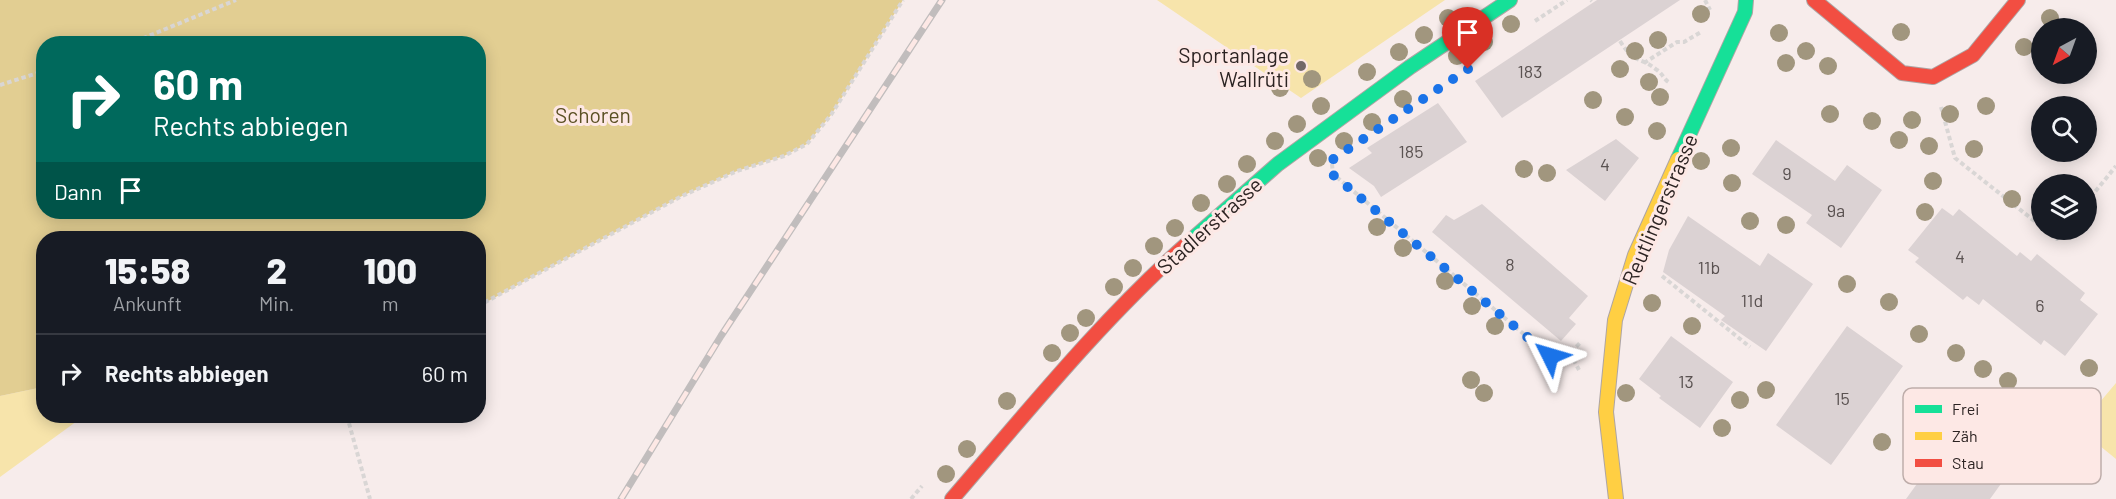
<!DOCTYPE html>
<html lang="de">
<head>
<meta charset="utf-8">
<style>
  body { margin:0; font-family:Barlow,sans-serif; background:#20242c; color:#f1f3f6; height:100vh; display:flex; flex-direction:column; font-size:22px; white-space:nowrap }
  * { box-sizing:border-box; margin:0 }
  p { font-size:20px; color:#9ea1a6 }
  .icon { flex:none; width:33px; height:33px; fill:none; stroke:currentColor; stroke-width:2; stroke-linecap:round; stroke-linejoin:round }
  .map { position:relative; flex:1; overflow:hidden }
  .side { position:absolute; left:36px; top:231px; width:450px; height:192px; display:flex; flex-direction:column; background:#171b24; border-radius:24px; box-shadow:0 3px 15px #0003 }
  .side>* { flex:none }
  .top-card { position:absolute; left:36px; top:36px; width:450px; height:183px; border-radius:24px; box-shadow:0 3px 15px #0003; background:#00695c; color:#fff; overflow:hidden }
  .needle { width:39px; rotate:221deg }
  .buttons { position:absolute; left:2031px; top:18px; display:grid; gap:12px }
  .buttons a { display:grid; place-items:center; width:66px; height:66px; border-radius:50%; background:#171b24; box-shadow:0 3px 15px #0003; font-size:30px }
  .pin { position:absolute; display:grid; place-items:center; width:51px; height:51px; color:#fff; margin:-62px -26px; border-radius:50% 50% 50% 0; rotate:-45deg; box-shadow:0 0 6px #0007 }
  .pin .icon { rotate:45deg }
  .me { position:absolute; width:66px; margin:-33px; rotate:310deg; stroke-linejoin:round; filter:drop-shadow(0 0 4px #0008) }
  .turn { display:flex; align-items:center; gap:21px; height:126px; padding:0 18px; font-size:27px }
  .turn .icon { width:78px; height:78px; stroke-width:2.5 }
  .turn b { display:block; font-size:42px; line-height:51px }
  .then { display:flex; align-items:center; height:57px; padding:0 18px; background:#0003; gap:12px; font-size:22px }
  .eta { display:flex; justify-content:space-evenly; align-items:center; height:102px; text-align:center }
  .eta b { font-size:36px; font-weight:800; line-height:42px }
  ul { padding:0; list-style:none }
  li { display:flex; align-items:center; gap:18px; height:78px; padding:0 18px; border-top:2px solid #363941 }
  li div { flex:1 }
  li b { display:block; font-size:22px }
  li em { font-style:normal }
  .map>svg:first-child { display:block }
  .green { fill:#f7e4ab }
  .forest { fill:#e2ce92; fill-rule:evenodd }
  .building { fill:#dbd2d3 }
  .lines { fill:none; stroke-linecap:round; stroke-linejoin:round }
  .fast-casing { stroke:#aea5a4; stroke-width:16 }
  .slow-casing { stroke:#aea5a4; stroke-width:16 }
  .jam-casing { stroke:#aea5a4; stroke-width:16 }
  .path { stroke:#d9d6d5; stroke-width:4; stroke-dasharray:4.5 3; stroke-linecap:butt }
  .fast { stroke:#16e098; stroke-width:14 }
  .slow { stroke:#ffcf43; stroke-width:14 }
  .jam { stroke:#f24e42; stroke-width:14 }
  .rail-casing { stroke:#c1bdbd; stroke-width:7 }
  .rail { stroke:#fde8e5; stroke-width:4.5; stroke-dasharray:14; stroke-linecap:butt }
  .tree { fill:#a1967e }
  .route { stroke:#1a73e8; stroke-width:10; stroke-dasharray:0 18 }
  .poi-dot { fill:#736968; stroke:#fde8e5; stroke-width:2 }
  .labels { text-anchor:middle; dominant-baseline:central; stroke-width:6; stroke-linejoin:round; paint-order:stroke }
  .number-label { font-size:18px; fill:#5a5251 }
  .poi-label { font-size:21px; fill:#2c2322; stroke:#fde8e5; text-anchor:end }
  .park-label { font-size:21px; fill:#5b5024; stroke:#fde8e5 }
  .street-label { font-size:21px; fill:#2c2322; stroke:#fde8e5 }
  .key { fill:#fde8e5; stroke:#beadaa; stroke-width:1.5 }
  .key-label { font-size:16px; fill:#2c2322 }
</style>
</head>
<body>
<div class="map">
<svg width="2116" height="499" viewBox="0 0 2116 499">
  <rect width="100%" height="100%" fill="#f7eceb"/>
  <path class="green" d="M1157 0H1445L1301 98Z
    M2116 383V459L2078 428Z
    M43 387 44 416H84L0 477V396Z"/>
  <path class="forest" d="M0 0H903L831 115 807 144 784 156 737 171 680 197 479 306 478 238H44L43 387 0 396ZM44 44H478V212H44Z"/>
  <path class="building" d="M1597 0H1680L1502 118 1475 81Z
    M1438 103 1467 142 1381 197 1374 186 1349 168 1372 153 1367 148Z
    M1616 139 1639 158 1605 201 1566 170Z
    M1776 140 1835 181 1847 165 1882 190 1841 248 1806 223 1812 215 1752 174Z
    M1482 204 1588 296 1569 318 1576 324 1561 341 1432 232 1446 215 1454 220Z
    M1942 208 1953 216 1959 209 2017 256 2020 252 2031 261 2037 254 2085 293 2080 300 2098 314 2065 356 2044 340 2041 345 1983 299 1979 305 1967 296 1963 300 1915 262 1919 258 1908 250Z
    M1688 216 1760 266 1768 253 1813 284 1766 351 1721 320 1725 316 1663 272 1669 250Z
    M1847 326 1903 366 1831 465 1776 425Z
    M1671 336 1733 382 1700 428 1659 398 1661 396 1639 379Z
    M1971 409 2026 449 1990 499H1906Z"/>
  <g class="lines">
    <defs>
      <path id="fast" d="M1678 159 1745 12 1746 0
        M1189 242 1278 164 1410 67 1510 0"/>
      <path id="slow" d="M1616 499 1606 412 1615 320 1635 255 1678 159"/>
      <path id="jam" d="M1814 0 1902 73 1933 77 1973 55 2018 0
        M952 499C1028 411 1102 319 1189 242"/>
    </defs>
    <use href="#fast" class="fast-casing"/>
    <use href="#slow" class="slow-casing"/>
    <use href="#jam" class="jam-casing"/>
    <path class="path" d="M1591 0 1592 1
      M1705 0 1710 10
      M1535 21 1567 0
      M1620 41C1635 65 1640 56 1657 70 1663 74 1664 80 1670 83
      M129 44 236 0
      M1644 63 1677 42H1684L1701 32
      M0 85 44 71
      M1941 107 1955 158 2042 227
      M1332 164 1333 174 1550 356 1570 353 1580 343
      M2086 203 2116 166
      M2044 230 2057 239 2065 230
      M1662 276 1750 347
      M478 306 680 197 737 171 784 156 807 144 831 115 903 0
      M1570 353 1579 370
      M347 416 370 499
      M911 499 922 486"/>
    <use href="#fast" class="fast"/>
    <use href="#slow" class="slow"/>
    <use href="#jam" class="jam"/>
    <defs>
      <path id="rail" d="M621 499 721 336 942 0"/>
    </defs>
    <use href="#rail" class="rail-casing"/>
    <use href="#rail" class="rail"/>
  </g>
  <g class="tree">
    <circle cx="1701" cy="14" r="9"/>
    <circle cx="1448" cy="18" r="9"/>
    <circle cx="2050" cy="18" r="9"/>
    <circle cx="1511" cy="24" r="9"/>
    <circle cx="1901" cy="32" r="9"/>
    <circle cx="1779" cy="33" r="9"/>
    <circle cx="1424" cy="35" r="9"/>
    <circle cx="1658" cy="40" r="9"/>
    <circle cx="1484" cy="42" r="9"/>
    <circle cx="2024" cy="47" r="9"/>
    <circle cx="1635" cy="51" r="9"/>
    <circle cx="1806" cy="51" r="9"/>
    <circle cx="1399" cy="52" r="9"/>
    <circle cx="1457" cy="56" r="9"/>
    <circle cx="1786" cy="63" r="9"/>
    <circle cx="1828" cy="66" r="9"/>
    <circle cx="1620" cy="69" r="9"/>
    <circle cx="1367" cy="72" r="9"/>
    <circle cx="1312" cy="79" r="9"/>
    <circle cx="1649" cy="82" r="9"/>
    <circle cx="1280" cy="88" r="9"/>
    <circle cx="1660" cy="97" r="9"/>
    <circle cx="1403" cy="99" r="9"/>
    <circle cx="1593" cy="100" r="9"/>
    <circle cx="1321" cy="106" r="9"/>
    <circle cx="1986" cy="106" r="9"/>
    <circle cx="1830" cy="114" r="9"/>
    <circle cx="1950" cy="114" r="9"/>
    <circle cx="1625" cy="117" r="9"/>
    <circle cx="1912" cy="120" r="9"/>
    <circle cx="1872" cy="121" r="9"/>
    <circle cx="1372" cy="122" r="9"/>
    <circle cx="1297" cy="124" r="9"/>
    <circle cx="1657" cy="131" r="9"/>
    <circle cx="1899" cy="140" r="9"/>
    <circle cx="1275" cy="141" r="9"/>
    <circle cx="1344" cy="141" r="9"/>
    <circle cx="1929" cy="146" r="9"/>
    <circle cx="1731" cy="148" r="9"/>
    <circle cx="1974" cy="149" r="9"/>
    <circle cx="1318" cy="158" r="9"/>
    <circle cx="1701" cy="161" r="9"/>
    <circle cx="1247" cy="164" r="9"/>
    <circle cx="1524" cy="169" r="9"/>
    <circle cx="1547" cy="173" r="9"/>
    <circle cx="1933" cy="181" r="9"/>
    <circle cx="1732" cy="183" r="9"/>
    <circle cx="1227" cy="184" r="9"/>
    <circle cx="2012" cy="199" r="9"/>
    <circle cx="1201" cy="203" r="9"/>
    <circle cx="1925" cy="212" r="9"/>
    <circle cx="1750" cy="221" r="9"/>
    <circle cx="1786" cy="225" r="9"/>
    <circle cx="1377" cy="227" r="9"/>
    <circle cx="1175" cy="228" r="9"/>
    <circle cx="1154" cy="246" r="9"/>
    <circle cx="1403" cy="248" r="9"/>
    <circle cx="1133" cy="268" r="9"/>
    <circle cx="1445" cy="281" r="9"/>
    <circle cx="1847" cy="284" r="9"/>
    <circle cx="1114" cy="287" r="9"/>
    <circle cx="1889" cy="302" r="9"/>
    <circle cx="1652" cy="303" r="9"/>
    <circle cx="1472" cy="306" r="9"/>
    <circle cx="1086" cy="318" r="9"/>
    <circle cx="1495" cy="326" r="9"/>
    <circle cx="1692" cy="326" r="9"/>
    <circle cx="1070" cy="333" r="9"/>
    <circle cx="1919" cy="334" r="9"/>
    <circle cx="1052" cy="353" r="9"/>
    <circle cx="1956" cy="353" r="9"/>
    <circle cx="2089" cy="368" r="9"/>
    <circle cx="1983" cy="369" r="9"/>
    <circle cx="1471" cy="380" r="9"/>
    <circle cx="2008" cy="381" r="9"/>
    <circle cx="1766" cy="390" r="9"/>
    <circle cx="1484" cy="393" r="9"/>
    <circle cx="1626" cy="393" r="9"/>
    <circle cx="1740" cy="400" r="9"/>
    <circle cx="1007" cy="401" r="9"/>
    <circle cx="1722" cy="428" r="9"/>
    <circle cx="1882" cy="442" r="9"/>
    <circle cx="967" cy="449" r="9"/>
    <circle cx="946" cy="474" r="9"/>
  </g>
  <g class="lines">
    <path class="route" d="M1468 69 1332 160V174L1550 356"/>
  </g>
  <circle class="poi-dot" cx="1301" cy="66" r="6"/>
  <g class="labels">
    <g class="number-label">
      <text x="1530" y="71">183</text>
      <text x="1411" y="151">185</text>
      <text x="1605" y="164">4</text>
      <text x="1787" y="173">9</text>
      <text x="1836" y="210">9a</text>
      <text x="1960" y="256">4</text>
      <text x="1510" y="264">8</text>
      <text x="1709" y="267">11b</text>
      <text x="1752" y="300">11d</text>
      <text x="2040" y="305">6</text>
      <text x="1686" y="381">13</text>
      <text x="1842" y="398">15</text>
    </g>
    <g class="poi-label">
      <text x="1289" y="54">Sportanlage<tspan x="1289" dy="24">Wallrüti</tspan></text>
    </g>
    <g class="park-label">
      <text x="593" y="114">Schoren</text>
    </g>
    <g class="street-label">
      <text transform="translate(1659 209) rotate(-67)">Reutlingerstrasse</text>
      <text transform="translate(1209 225) rotate(-42)">Stadlerstrasse</text>
    </g>
  </g>
  <rect x="1903" y="388" width="198" height="96" rx="9" class="key"/>
  <rect x="1915" y="405" width="27" height="8" fill="#16e098"/>
  <rect x="1915" y="432" width="27" height="8" fill="#ffcf43"/>
  <rect x="1915" y="459" width="27" height="8" fill="#f24e42"/>
  <g class="key-label">
    <text x="1952" y="415">Frei</text>
    <text x="1952" y="442">Zäh</text>
    <text x="1952" y="469">Stau</text>
  </g>
</svg>
<div class="buttons">
<a><svg class="needle" viewBox="-14 -14 28 28"><path d="M0-13l5 13h-10z" fill="#e53935"/><path d="M0 13l5-13h-10z" fill="#9ea1a6"/></svg></a>
<a><svg class="icon" aria-label="search" viewBox="0 0 24 24"><circle cx="10" cy="10" r="6"/><path d="M15 15l6 6"/></svg></a>
<a><svg class="icon" aria-label="layers" viewBox="0 0 24 24"><path d="M12 4l9 5-9 5-9-5zM3 14l9 5 9-5"/></svg></a>
</div>
<div class="pin" style="left:1468px;top:69px;background:#d93025"><svg class="icon" aria-label="arrive" viewBox="0 0 24 24"><path d="M6 21V4h12l-3 4 3 4H6"/></svg></div>
<svg class="me" style="left:1550px;top:356px" viewBox="-20 -20 40 40"><path d="M0-17L14 15 0 8-14 15z" fill="#1a73e8" stroke="#fff" stroke-width="4"/></svg>
<div class="top-card">
<div class="turn"><svg class="icon" aria-label="right" viewBox="0 0 24 24"><path d="M7 20v-9h11M14 6l5 5-5 5"/></svg><div><b>60 m</b>Rechts abbiegen</div></div>
<div class="then">Dann<svg class="icon" aria-label="arrive" viewBox="0 0 24 24"><path d="M6 21V4h12l-3 4 3 4H6"/></svg></div>
</div>
<section class="side">
<div class="eta">
<div><b>15:58</b><p>Ankunft</p></div>
<div><b>2</b><p>Min.</p></div>
<div><b>100</b><p>m</p></div>
</div>
<ul>
<li><svg class="icon" aria-label="right" viewBox="0 0 24 24"><path d="M7 20v-9h11M14 6l5 5-5 5"/></svg><div><b>Rechts abbiegen</b></div><em>60 m</em></li>
</ul>
</section>
</div>
</body>
</html>
